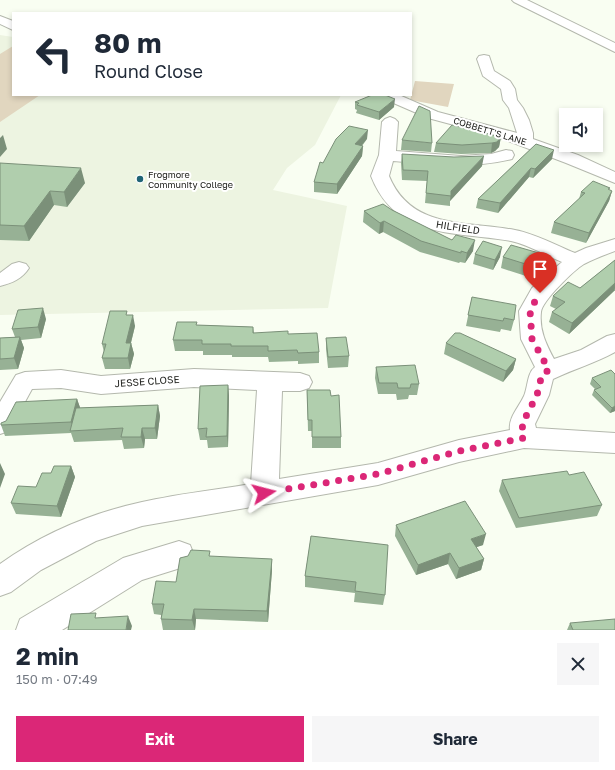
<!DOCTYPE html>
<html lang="en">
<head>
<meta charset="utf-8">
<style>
  body { margin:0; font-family:"Golos Text",sans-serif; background:#f6f6f7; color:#1f2937; height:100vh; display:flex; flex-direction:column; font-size:15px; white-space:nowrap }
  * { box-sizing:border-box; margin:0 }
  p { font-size:13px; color:#747a83 }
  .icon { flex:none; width:22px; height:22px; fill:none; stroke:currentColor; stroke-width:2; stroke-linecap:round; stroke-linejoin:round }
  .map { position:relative; height:630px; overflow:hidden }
  .sheet { display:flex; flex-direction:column; background:#fff; flex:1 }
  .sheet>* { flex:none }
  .banner { position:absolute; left:12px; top:12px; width:400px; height:84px; border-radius:0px; box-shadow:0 2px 6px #0003; background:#fff; color:#1f2937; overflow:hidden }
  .controls { position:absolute; left:559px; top:108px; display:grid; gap:8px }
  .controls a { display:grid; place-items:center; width:44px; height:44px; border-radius:0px; background:#fff; box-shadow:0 2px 6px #0003; font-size:20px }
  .pin { position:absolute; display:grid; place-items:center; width:34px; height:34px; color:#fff; margin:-41px -17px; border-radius:50% 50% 50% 0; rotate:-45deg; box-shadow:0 0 4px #0007 }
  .pin .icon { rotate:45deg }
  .me { position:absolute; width:44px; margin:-22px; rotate:81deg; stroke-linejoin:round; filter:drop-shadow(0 0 3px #0008) }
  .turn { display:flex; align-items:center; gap:14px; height:84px; padding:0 16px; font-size:18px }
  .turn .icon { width:52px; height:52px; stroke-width:2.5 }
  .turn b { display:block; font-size:28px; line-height:34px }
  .round { display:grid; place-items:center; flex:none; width:42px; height:42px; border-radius:0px; background:#f6f6f7 }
  .headline { display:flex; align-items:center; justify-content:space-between; height:68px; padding:0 16px }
  h1 { font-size:24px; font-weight:700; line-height:30px }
  .primary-button { display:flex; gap:8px; margin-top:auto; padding:8px 16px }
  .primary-button a { flex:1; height:46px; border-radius:0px; background:#db2777; color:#fff; font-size:16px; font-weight:700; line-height:46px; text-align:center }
  .primary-button a+a { background:#f6f6f7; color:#1f2937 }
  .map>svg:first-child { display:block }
  .built { fill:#edf4e1 }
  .green { fill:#e1d6bf }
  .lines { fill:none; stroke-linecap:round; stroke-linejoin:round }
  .minor-casing { stroke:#b4b8ad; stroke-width:2 }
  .minor { fill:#fff; fill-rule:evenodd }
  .wall { fill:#97b195 }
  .shaded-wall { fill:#7b9079 }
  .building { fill:#b0cead; stroke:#7b9079 }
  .route { stroke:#db2777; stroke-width:7; stroke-dasharray:0 12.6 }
  .poi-dot { fill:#206476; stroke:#fff; stroke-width:1.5 }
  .labels { text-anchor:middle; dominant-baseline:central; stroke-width:4; stroke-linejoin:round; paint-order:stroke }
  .far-street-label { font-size:9px; fill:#21221e; stroke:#fff }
  .far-poi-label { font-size:9px; fill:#21221e; stroke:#fff; text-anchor:start }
  .street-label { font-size:10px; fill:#21221e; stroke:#fff }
</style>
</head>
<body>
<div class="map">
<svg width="615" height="630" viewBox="0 0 615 630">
  <rect width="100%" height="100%" fill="#f9fef2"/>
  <path class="built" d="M0 35 13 37V95H341L315 145 287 168 273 190 347 206 328 308 0 315Z"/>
  <path class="green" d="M13 46V95H40L0 122V54Z
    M415 81 454 84 448 107 410 100Z"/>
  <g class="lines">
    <defs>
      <path id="minor" d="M512 0H527L615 43V52L514 2Z
        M0 16 13 21V30L0 24Z
        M484 55 489 56 494 71 510 81 515 89 517 100 523 108 529 120 533 133V139L578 155 615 172V183L566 163 495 136 428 118 382 98 380 95H399L438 112 517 133 509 108 503 100 501 89 483 76 477 59 479 56Z
        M390 117 395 119 398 122 396 151 461 156 491 154 506 150 512 151 514 155 512 159C469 169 437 165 393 161L389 176C411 230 467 221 515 230 536 234 555 245 575 253L586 248 615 239V251C604 255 594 259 584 264 574 270 542 301 541 312 539 330 546 344 554 359L581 350 607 336 615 334V352C595 363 574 369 553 379L549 395 535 424 536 428 615 433V453L524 448 459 462 378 485 142 526 96 541 41 570 11 592 0 596V564C42 534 91 513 142 502 177 494 215 490 251 484L257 390 194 387 101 394 61 388 32 389 9 431 0 434V402L16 375 25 372 61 370 101 376 194 369 300 373 309 376 312 382 309 388 300 391H282L279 479 378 463 459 440 510 430C508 418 519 407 524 396 528 387 527 373 535 367L521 339 519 311 532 288 562 262C545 255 529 245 511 241 455 231 396 240 371 176L379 155 382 122 385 119Z
        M19 262 26 264 29 268C22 279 12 283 0 286V273L12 264Z
        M179 541 190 545 194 555 190 565 142 580 62 630H16L20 619 123 558Z"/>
    </defs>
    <use href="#minor" class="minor-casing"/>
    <use href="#minor" class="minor"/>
  </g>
  <path class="wall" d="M355 102 394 107 379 120 356 113 357 110 355 109Z
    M501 137 499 147 495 151 491 153 461 154 434 152 436 143Z
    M367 139 362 146H363L362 156 337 194 314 192V182Z
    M402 140 432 143 431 152 401 150Z
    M536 144 552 159 533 178 529 177 498 213 476 208 478 199Z
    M402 154 482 166 450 201V206L425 203 427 181 402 180 401 163Z
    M0 163 85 183 67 207 54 205 29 241 0 240Z
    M609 190 612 191 609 201 586 243 551 233 554 222 579 199 581 192Z
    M392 210 473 251 465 263 460 262 459 263 420 252 383 232 379 234 363 222 364 211Z
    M539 253 536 264 529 277 501 268 503 257Z
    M475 254 500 257 493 270 473 264Z
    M615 260V291H614L569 334 549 322 552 312 556 309 550 306 553 296 580 288Z
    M472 297 514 320 511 331 501 329 500 332 466 326Z
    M128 315 135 326 131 343 134 354 130 369H105L102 358 104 352 102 344Z
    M46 319 41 338 21 340 24 348 18 369 0 370V338L15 337 12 329Z
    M197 325 253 327 254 333 288 334 319 352V363L298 364V361L269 362 268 357H232V355H203V351H175L173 340Z
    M326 338 349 356 348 367 328 368 326 349Z
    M446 343 516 359 513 370 503 382 444 354Z
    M376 367 419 384 417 395H409L408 399 397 400 396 394H378L375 378Z
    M615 374V411L610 413 592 395 594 390 595 389 590 384 592 378Z
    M228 385 229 396 228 447 208 448 207 440H200L198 429Z
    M307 390 331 396 341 437V448H312V431H308Z
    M77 399 80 408 158 405 160 416 157 439H145L144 448 124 449 122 440 74 442 71 433 5 436 1 425Z
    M71 466 75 477 61 517 16 514 11 503 36 487 51 473Z
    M569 475 602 505 597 516 516 528 499 491 502 480Z
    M396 525 483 545 476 547 484 559 481 570 456 579 448 564 416 575 395 536Z
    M311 536 385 595 383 605 354 602 355 593 305 587V576Z
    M211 557 272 559V570L268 622 196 619 195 630H163L161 619V615L154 614 152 604Z
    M570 623 615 630H567Z"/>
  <path class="shaded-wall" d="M395 99 394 107 379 120V112Z
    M368 130 367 139 354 154 355 144Z
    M3 135 7 149 0 157V138Z
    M501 137 499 147 495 151 491 153 492 143Z
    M363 146 362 156 337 194V184Z
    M554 150 552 159 533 178 535 169Z
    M484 156 482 166 450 201 451 191Z
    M81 168 85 183 67 207 64 192Z
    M531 168 529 177 498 213 500 203Z
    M50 191 54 205 29 241 24 226Z
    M612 191 609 201 586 243 589 233Z
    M384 221 383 232 379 234 380 223Z
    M475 240 473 251 465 263 467 253Z
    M502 247 500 257 493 270 495 260Z
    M539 253 536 264 529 277 532 266Z
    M615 283V288L614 291 569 334 572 323Z
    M43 308 46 319 41 338 38 327Z
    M133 315 135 326 128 354 126 343Z
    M20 337 24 348 18 369 14 358Z
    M131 343 134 354 130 369 128 358Z
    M516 359 513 370 503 382 506 371Z
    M228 385 229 396 228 447 227 436Z
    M77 399 81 410 74 431 71 422Z
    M158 405 160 416 157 439 155 428Z
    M615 406V411L610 413 612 408Z
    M142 428 145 439 144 448 141 437Z
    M0 463 5 474 0 488Z
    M71 466 75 477 61 517 57 506Z
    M486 534 483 545 468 550 471 539Z
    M450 553 448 564 416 575 418 565Z
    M272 559V570L268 622 267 611Z
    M484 559 481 570 456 579 459 568Z
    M194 609 196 619 195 630 192 620Z
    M128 616 132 626 131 630H126Z"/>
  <path class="building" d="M372 95H385L395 99 379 112 357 105 359 103 355 102Z
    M419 106 430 111 432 143 402 140Z
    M452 125 501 137 497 142 492 143 462 145 436 143Z
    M349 126 368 130 355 144 363 146 337 184 314 182 320 162 323 163 336 139Z
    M536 144 554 150 535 169 531 168 500 203 478 199Z
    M402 154 454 157 484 156 451 191V196L426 193 428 171 403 170Z
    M0 163 81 168 64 192 50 191 24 226 0 225Z
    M593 181 610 188 608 189 612 191 589 233 554 222 585 193 581 192Z
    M383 204 392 210 452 240 456 235 475 240 467 253 461 251V253L421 241 384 221 380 223 364 211Z
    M483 241 502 247 495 260 475 254Z
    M511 245 539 253 532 266 503 257Z
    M615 260V283L572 323 552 312 565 302 553 296 568 282 580 288Z
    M472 297 516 305 514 320 504 318 503 321 468 315Z
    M43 308 38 327 12 329 18 310Z
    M110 311H127L126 315H133L126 343H131L128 358H102L106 344H102Z
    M177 322H197L196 325 253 327V333L288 331V334L317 333 319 352 298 353 297 350 268 351V346H231V344H202V340H173Z
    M455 333H460L516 359 506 371 446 343Z
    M20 337 14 358 0 359V338Z
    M346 337 349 356 328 357 326 338Z
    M415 365 419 384H411L410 388H398L397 383H379L376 367Z
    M611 370 615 374V406L612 408 594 390 601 387 592 378Z
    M228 385 227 436 206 437 207 428 198 429 200 386Z
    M307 390H330L331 396 339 395 341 437H312V420H308Z
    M77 399 71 422 1 425V423L6 421 16 402Z
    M158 405 155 428H142L141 437H121L123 428 70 431 76 408Z
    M54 466H71L57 506 11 503 18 486 36 487 42 473H51Z
    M567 471 569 475 584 472 602 505 519 518 502 480Z
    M465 501 486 534 471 539 484 559 459 568 450 553 418 565 396 525Z
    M311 536 388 545 385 595 355 591 356 582 305 576Z
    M191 550 210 551 209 556 272 559 267 611 194 609 192 620 161 619 164 604H152L156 581 176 582 180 558 188 556Z
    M96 613 95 618 128 616 126 630H68L71 614Z
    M615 619V630H573L570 623Z"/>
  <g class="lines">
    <path class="route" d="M264 493 378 474 459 451 524 438 522 424 537 395 542 374 549 370 532 339 530 310 540 293"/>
  </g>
  <circle class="poi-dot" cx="140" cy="179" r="4"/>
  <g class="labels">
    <g class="far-street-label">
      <text transform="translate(490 131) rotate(17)">COBBETT'S LANE</text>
    </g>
    <g class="far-poi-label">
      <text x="148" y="174">Frogmore<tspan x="148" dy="10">Community College</tspan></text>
    </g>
    <g class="street-label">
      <text transform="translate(458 227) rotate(9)">HILFIELD</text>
      <text transform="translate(147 381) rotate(-4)">JESSE CLOSE</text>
    </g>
  </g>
</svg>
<div class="controls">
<a><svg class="icon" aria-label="sound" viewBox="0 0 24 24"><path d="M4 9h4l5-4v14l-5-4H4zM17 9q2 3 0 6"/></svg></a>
</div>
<div class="pin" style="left:540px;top:293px;background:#d93025"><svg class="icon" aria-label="arrive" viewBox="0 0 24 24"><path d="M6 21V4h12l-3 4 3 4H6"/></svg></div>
<svg class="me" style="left:264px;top:493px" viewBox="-20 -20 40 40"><path d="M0-17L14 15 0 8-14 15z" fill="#db2777" stroke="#fff" stroke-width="4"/></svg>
<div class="banner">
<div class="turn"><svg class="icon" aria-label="left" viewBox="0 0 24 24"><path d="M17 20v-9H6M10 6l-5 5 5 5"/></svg><div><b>80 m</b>Round Close</div></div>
</div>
</div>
<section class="sheet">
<div class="headline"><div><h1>2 min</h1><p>150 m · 07:49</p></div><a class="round"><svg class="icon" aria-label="close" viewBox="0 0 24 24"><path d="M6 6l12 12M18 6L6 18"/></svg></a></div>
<div class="primary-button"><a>Exit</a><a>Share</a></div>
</section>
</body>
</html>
